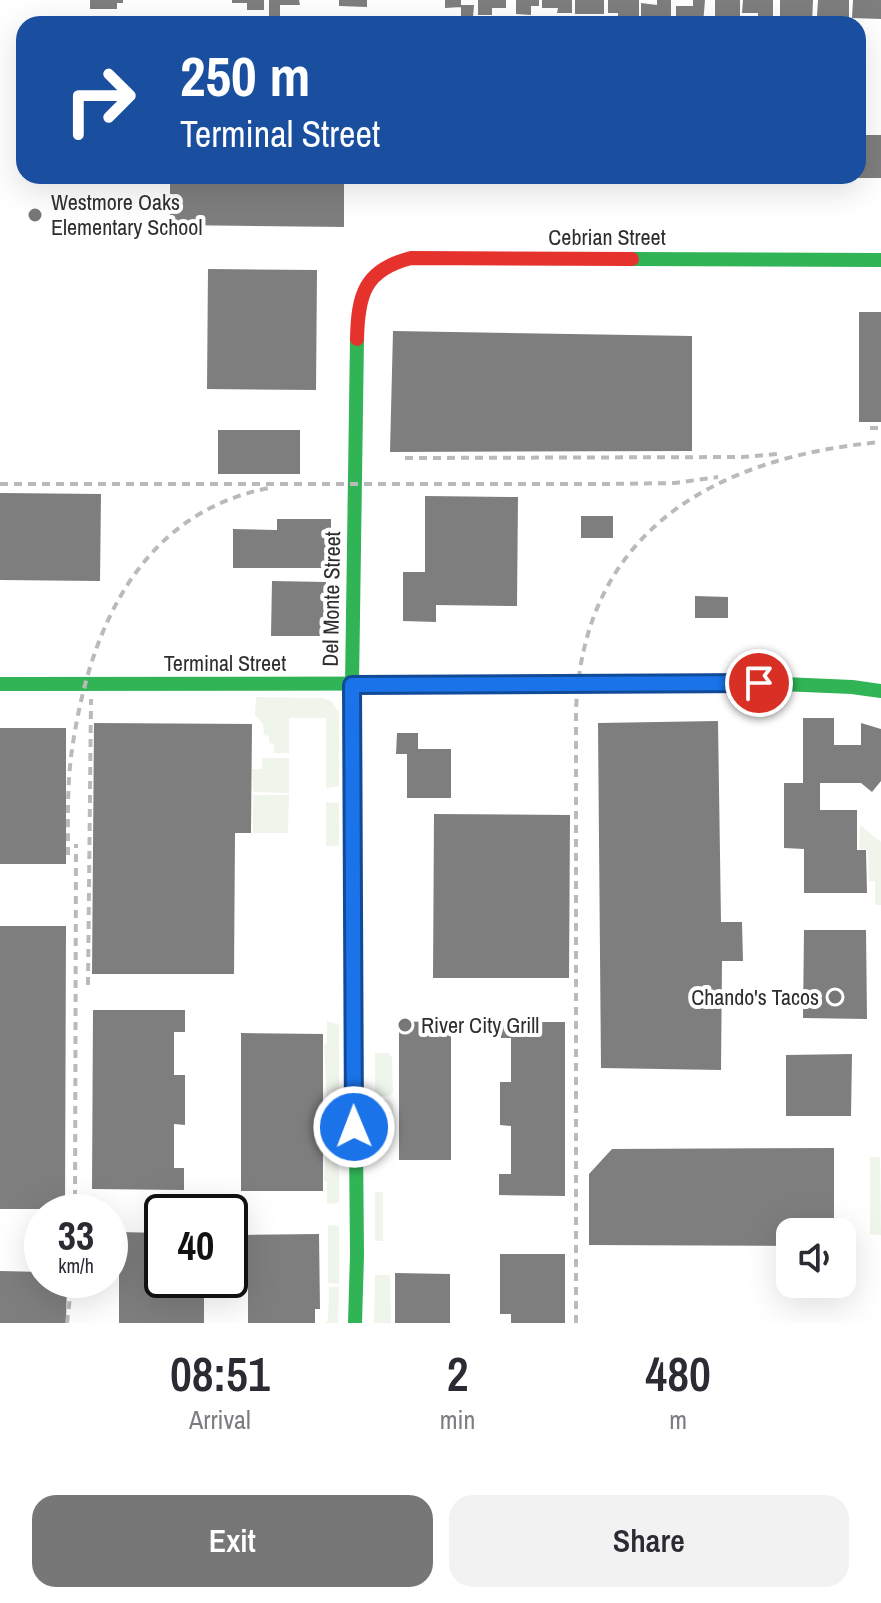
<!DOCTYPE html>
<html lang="en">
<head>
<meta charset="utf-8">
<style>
  body { margin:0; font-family:"Archivo Narrow",sans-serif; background:#f2f2f3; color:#2b2b33; height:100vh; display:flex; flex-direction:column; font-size:30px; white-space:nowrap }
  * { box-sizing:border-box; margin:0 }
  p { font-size:26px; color:#7c7c81 }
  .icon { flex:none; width:44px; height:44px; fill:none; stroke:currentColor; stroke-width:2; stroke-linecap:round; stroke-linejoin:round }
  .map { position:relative; height:1323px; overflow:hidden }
  .panel { display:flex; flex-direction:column; background:#fff; flex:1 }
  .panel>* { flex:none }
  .hud { position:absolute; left:16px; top:16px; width:850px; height:168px; border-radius:24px; box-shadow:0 8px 32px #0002; background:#1a4fa0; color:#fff; overflow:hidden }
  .fabs { position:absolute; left:776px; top:1218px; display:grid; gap:16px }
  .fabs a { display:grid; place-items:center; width:80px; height:80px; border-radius:16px; background:#fff; box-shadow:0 8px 32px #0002; font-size:40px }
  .speed { position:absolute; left:24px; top:1194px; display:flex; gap:16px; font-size:40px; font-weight:700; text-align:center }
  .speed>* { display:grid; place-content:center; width:104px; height:104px; border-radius:50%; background:#fff; box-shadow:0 8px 32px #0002; line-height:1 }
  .speed small { font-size:20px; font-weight:400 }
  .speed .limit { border:4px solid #111; border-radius:12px; background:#fff; color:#111 }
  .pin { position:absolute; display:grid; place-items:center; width:68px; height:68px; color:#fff; margin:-34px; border:4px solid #fff; border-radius:50%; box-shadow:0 2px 8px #0007 }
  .me { position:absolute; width:88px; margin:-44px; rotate:359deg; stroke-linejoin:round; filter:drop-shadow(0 0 6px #0008) }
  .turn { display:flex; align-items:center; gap:28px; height:168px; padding:0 32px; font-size:36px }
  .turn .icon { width:104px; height:104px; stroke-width:2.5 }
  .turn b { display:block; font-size:56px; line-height:68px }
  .eta { display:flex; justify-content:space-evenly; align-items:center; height:136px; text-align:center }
  .eta b { font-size:48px; font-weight:600; line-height:56px }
  .primary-button { display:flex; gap:16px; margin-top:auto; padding:16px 32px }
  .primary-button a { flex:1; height:92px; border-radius:24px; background:#777; color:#fff; font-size:32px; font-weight:600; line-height:92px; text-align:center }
  .primary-button a+a { background:#f2f2f3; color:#2b2b33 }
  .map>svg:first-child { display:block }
  .green { fill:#eff5eb }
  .building { fill:#7e7e7e }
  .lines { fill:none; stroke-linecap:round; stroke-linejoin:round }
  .fast { stroke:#30b455; stroke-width:14 }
  .jam { stroke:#e5322d; stroke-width:14 }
  .rail { stroke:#bababa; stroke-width:4; stroke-dasharray:8 6; stroke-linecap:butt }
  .route-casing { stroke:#114b97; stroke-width:20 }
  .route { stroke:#1a73e8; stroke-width:14 }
  .poi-dot { fill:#777; stroke:#fff; stroke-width:3 }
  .labels { text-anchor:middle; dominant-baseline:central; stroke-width:8; stroke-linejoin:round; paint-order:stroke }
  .poi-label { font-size:22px; fill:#2e2e2e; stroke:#fff; text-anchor:start }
  .street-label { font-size:22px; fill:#2e2e2e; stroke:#fff }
</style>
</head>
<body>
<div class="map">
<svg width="881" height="1323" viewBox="0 0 881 1323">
  <rect width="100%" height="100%" fill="#fff"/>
  <path class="green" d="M256 697 323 698 331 701 339 713V786L326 788V718H289V753H274V744L269 743V736L264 735 263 724 255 715Z
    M262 758H289V793L253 792 252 769H262Z
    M253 795H289L288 833H253Z
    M326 802 339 803V846H326Z
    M860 825 881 842V905H875V881H869L868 850 859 849Z
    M327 1021 339 1025V1100H327L324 1045 327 1044Z
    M375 1053H389L392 1058 393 1092 390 1096H375Z
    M375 1100H389L393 1104 392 1139 389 1144H375Z
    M327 1126 339 1127V1203L327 1204V1182L324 1181Z
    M870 1157H880L881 1235 870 1234Z
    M375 1192H383V1241H375Z
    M328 1225 339 1226V1284L328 1283Z
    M375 1275H390L391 1323H374Z
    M329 1287H339L338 1323H325L328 1320Z"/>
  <path class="building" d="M90 0H123V3H117V9H90Z
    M232 0H264V10H247V3H232Z
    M269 0H299L300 5H280V16L269 17Z
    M339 0H367V7L339 6Z
    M445 0H461V7L445 8Z
    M478 0H506V8H492V15H478Z
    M516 0H539V6H531V15L516 14Z
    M542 0H572V13H557L558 8H542Z
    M575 0H604V14H575Z
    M608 0H639V21H618V13H608Z
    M657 0H671V20H662V24H641V3L657 5Z
    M693 0H705L703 24H676V6H693Z
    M715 0H740V17H715Z
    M743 0H773V18H758V13H742Z
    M780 0H813L812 24 780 22Z
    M818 0H849V18H844V24H834V18L817 17Z
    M853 0H881V19L852 18Z
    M461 5H474L473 17H461Z
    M858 135H881V178H858Z
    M108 176H152V180H108Z
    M170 176H328V180H344V227L170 225Z
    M208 269 317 270 316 390 207 389Z
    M859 312H881V422H859Z
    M393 331 692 336V451L390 452Z
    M218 430H300V474H218Z
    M0 493 101 494 100 581 0 580Z
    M425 496 518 497 517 606 436 605V622L403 621V572H425Z
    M581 516H613V538H581Z
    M277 519H331V568H233V529L277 530Z
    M272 581 326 582V636H271Z
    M695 596 728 597V618H695Z
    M803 718H834V745H861V723L881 729V781L872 792 861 783H820V810H857V850H866L867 893H804V849L784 848V783H803Z
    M718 721 721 922H742L743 961H722L721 1070 601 1068 598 723Z
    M94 723 252 724 251 833H235L234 974H92Z
    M0 728H66V864H0Z
    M397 733H418V749H451V798H407V754H396Z
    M434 814 570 815 569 978H433Z
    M0 926H66L65 1209H0Z
    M804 930H866L867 1019 803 1018Z
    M93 1010H185V1032H174V1075H185V1125L174 1124V1168H184V1190L92 1189Z
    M451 1021V1160H399V1022Z
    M501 1022H565V1196L499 1195V1174H511V1126L500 1125V1082H511V1038H501Z
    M241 1033 323 1034V1191H241Z
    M852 1054 851 1116H786V1055Z
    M834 1148V1230H796L790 1232V1246L589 1245V1174L612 1149Z
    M119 1232 162 1233V1280H204V1323H119Z
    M319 1234 320 1309H315V1323H248V1248H240V1235Z
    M500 1254H565V1323H511V1314H500Z
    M0 1271 42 1272V1280H67L66 1323H0Z
    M395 1273 450 1274V1323H395Z"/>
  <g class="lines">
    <path class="fast" d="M632 259 881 260
      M0 684 759 683 852 687 881 691
      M355 1323 357 1255 352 685 357 339"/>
    <path class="jam" d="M357 339C358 295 364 270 411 258L632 259"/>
    <path class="rail" d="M870 428H881
      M405 458 742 457 777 454
      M0 484H604L675 483 718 477
      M68 855C68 823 67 790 71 757 87 636 136 514 269 488
      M88 985 91 699
      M75 1212 76 844
      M67 1323 72 1280
      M576 1323V712C582 530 716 457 881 442"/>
  </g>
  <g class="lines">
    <defs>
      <path id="route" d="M354 1127 352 685 759 683"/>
    </defs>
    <use href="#route" class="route-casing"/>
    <use href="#route" class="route"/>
  </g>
  <g class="poi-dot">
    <circle cx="35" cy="215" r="8"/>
    <circle cx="835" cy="997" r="8"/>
    <circle cx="405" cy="1025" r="8"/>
  </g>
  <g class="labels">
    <g class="poi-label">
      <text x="51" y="202">Westmore Oaks<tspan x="51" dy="25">Elementary School</tspan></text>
      <text x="819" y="997" text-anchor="end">Chando's Tacos</text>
      <text x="421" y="1025">River City Grill</text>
    </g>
    <g class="street-label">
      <text x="607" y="237">Cebrian Street</text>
      <text transform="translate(331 599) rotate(-89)">Del Monte Street</text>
      <text x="225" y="663">Terminal Street</text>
    </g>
  </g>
</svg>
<div class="fabs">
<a><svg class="icon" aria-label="sound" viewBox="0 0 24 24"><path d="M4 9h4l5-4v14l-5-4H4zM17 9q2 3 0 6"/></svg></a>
</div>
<div class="speed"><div>33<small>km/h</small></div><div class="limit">40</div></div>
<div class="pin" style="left:759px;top:683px;background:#d93025"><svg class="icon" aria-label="arrive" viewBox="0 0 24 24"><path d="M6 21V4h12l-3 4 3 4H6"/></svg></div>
<svg class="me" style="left:354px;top:1127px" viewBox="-20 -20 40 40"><circle r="17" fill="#1a73e8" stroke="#fff" stroke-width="3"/><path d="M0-11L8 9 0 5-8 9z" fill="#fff"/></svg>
<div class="hud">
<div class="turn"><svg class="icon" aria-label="right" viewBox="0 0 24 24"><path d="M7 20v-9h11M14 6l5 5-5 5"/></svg><div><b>250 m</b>Terminal Street</div></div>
</div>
</div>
<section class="panel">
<div class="eta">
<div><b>08:51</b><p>Arrival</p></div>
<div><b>2</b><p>min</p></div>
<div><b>480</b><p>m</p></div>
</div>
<div class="primary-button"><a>Exit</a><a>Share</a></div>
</section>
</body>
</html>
